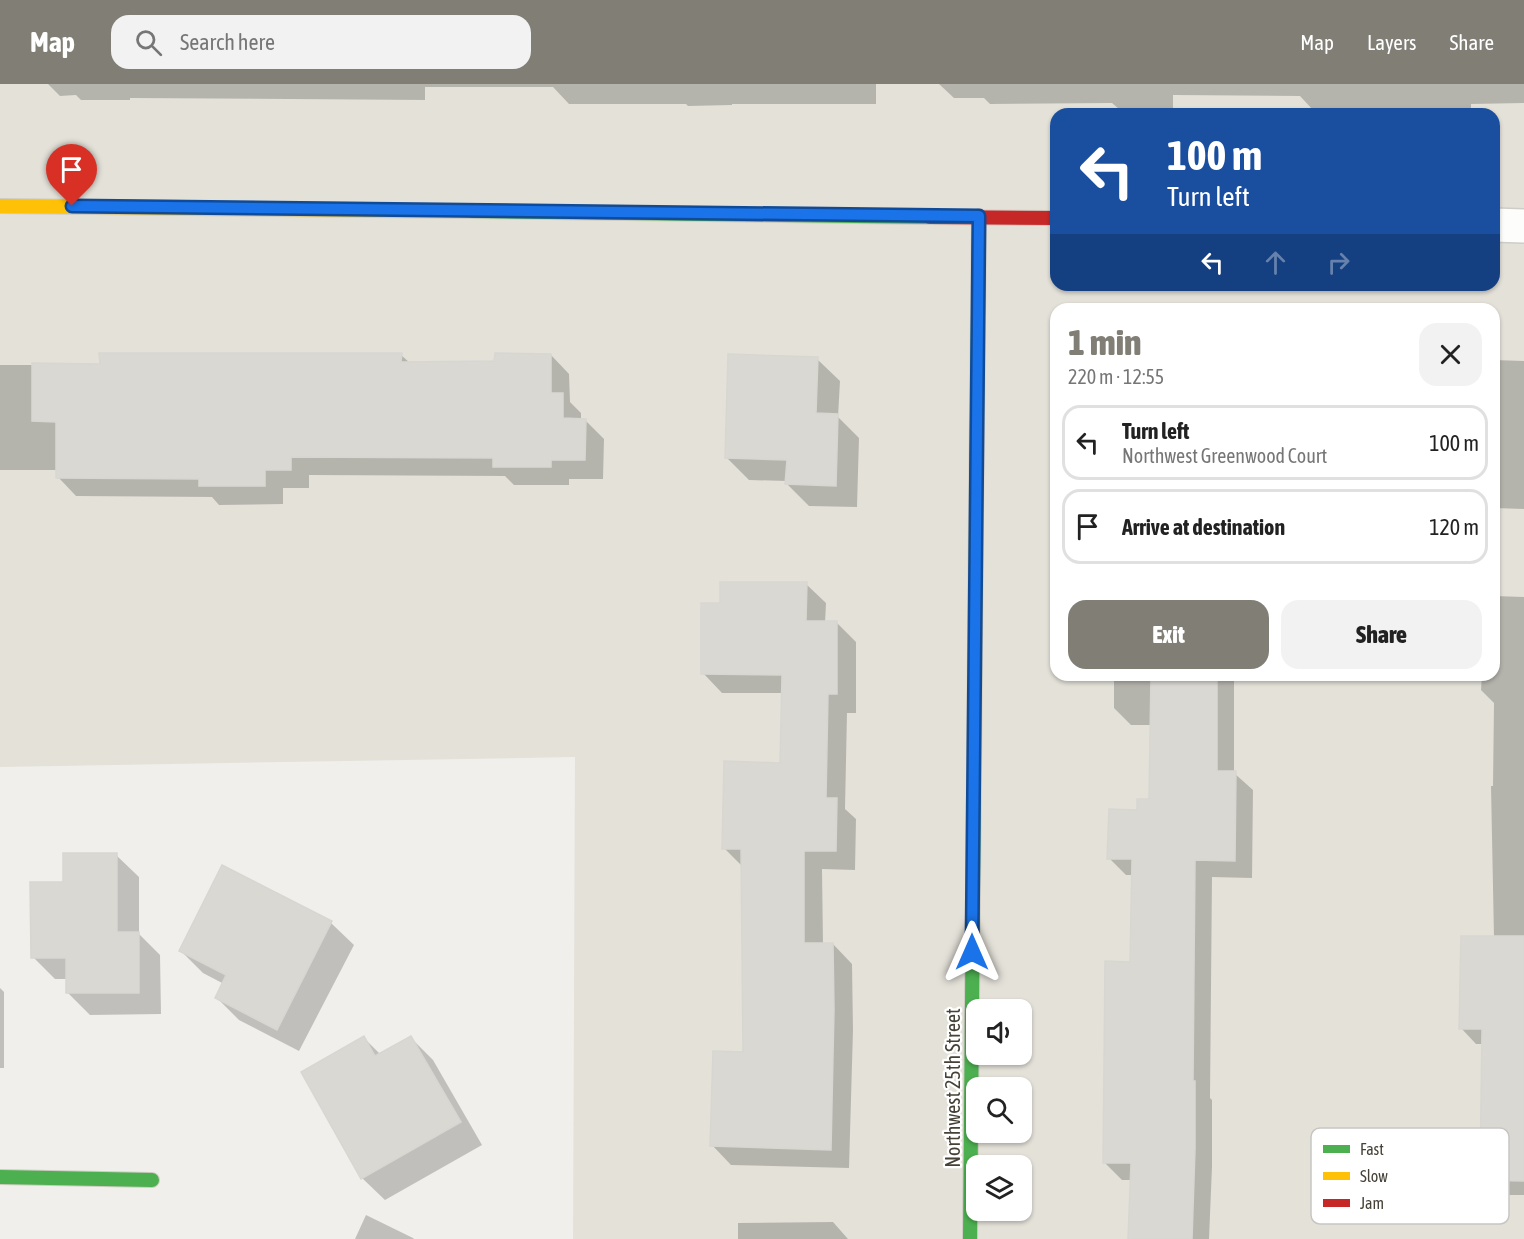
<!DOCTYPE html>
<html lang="en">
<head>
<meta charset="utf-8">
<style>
  body { margin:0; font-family:"Asap Condensed",sans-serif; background:#f2f2f2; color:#222; height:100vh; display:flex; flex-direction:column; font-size:22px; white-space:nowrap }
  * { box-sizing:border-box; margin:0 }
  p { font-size:20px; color:#767676 }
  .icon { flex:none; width:33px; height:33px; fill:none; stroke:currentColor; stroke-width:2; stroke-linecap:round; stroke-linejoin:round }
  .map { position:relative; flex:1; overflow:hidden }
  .drawer { position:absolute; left:1050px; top:219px; width:450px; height:378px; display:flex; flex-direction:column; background:#fff; border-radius:18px; box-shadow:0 2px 4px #0004 }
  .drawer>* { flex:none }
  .banner { position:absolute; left:1050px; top:24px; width:450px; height:183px; border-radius:18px; box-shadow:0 2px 4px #0004; background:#1a4fa0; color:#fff; overflow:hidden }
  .fabs { position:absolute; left:966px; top:915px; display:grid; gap:12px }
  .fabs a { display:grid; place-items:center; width:66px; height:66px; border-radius:12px; background:#fff; box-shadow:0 2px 4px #0004; font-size:30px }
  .pin { position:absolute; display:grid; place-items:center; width:51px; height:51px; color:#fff; margin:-62px -26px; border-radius:50% 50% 50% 0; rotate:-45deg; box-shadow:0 0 6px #0007 }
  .pin .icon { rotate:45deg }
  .me { position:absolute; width:66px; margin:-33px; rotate:0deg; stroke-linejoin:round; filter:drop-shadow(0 0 4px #0008) }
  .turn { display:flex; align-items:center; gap:21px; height:126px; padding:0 18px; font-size:27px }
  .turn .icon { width:78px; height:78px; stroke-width:2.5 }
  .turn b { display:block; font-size:42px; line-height:51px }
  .lanes { display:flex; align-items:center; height:57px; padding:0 18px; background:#0003; justify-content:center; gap:30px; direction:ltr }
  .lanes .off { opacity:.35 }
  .round { display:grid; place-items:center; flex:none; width:63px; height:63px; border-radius:18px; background:#f2f2f2 }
  .head { display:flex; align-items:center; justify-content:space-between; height:102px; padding:0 18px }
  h1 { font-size:36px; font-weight:800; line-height:45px; color:#817e76 }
  .primary-button { display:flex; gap:12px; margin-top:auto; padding:12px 18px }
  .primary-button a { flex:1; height:69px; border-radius:18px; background:#817e76; color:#fff; font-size:24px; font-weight:800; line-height:69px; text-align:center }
  .primary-button a+a { background:#f2f2f2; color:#222 }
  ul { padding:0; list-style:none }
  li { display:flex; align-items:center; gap:18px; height:75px; margin:0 12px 9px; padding:0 6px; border:3px solid #e0e0e0; border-radius:18px }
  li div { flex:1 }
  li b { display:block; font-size:22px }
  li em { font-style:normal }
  header { display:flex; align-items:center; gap:36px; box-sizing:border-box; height:84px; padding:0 30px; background:#817e76; color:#fff }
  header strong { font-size:28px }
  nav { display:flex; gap:33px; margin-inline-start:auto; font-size:21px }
  .search { width:420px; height:54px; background:#f2f2f2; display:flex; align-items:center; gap:15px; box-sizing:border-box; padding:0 21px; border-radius:18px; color:#767676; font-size:22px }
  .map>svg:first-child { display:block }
  .residential { fill:#e3e1d8; fill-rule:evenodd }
  .shadow { fill:#0003 }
  .building { fill:#d9d8d3; stroke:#d8d6d1; stroke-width:1.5 }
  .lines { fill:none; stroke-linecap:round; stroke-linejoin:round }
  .street-casing { stroke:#cecdc8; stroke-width:36 }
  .fast-casing { stroke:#ceccc2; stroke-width:16 }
  .slow-casing { stroke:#ceccc2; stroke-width:16 }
  .jam-casing { stroke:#ceccc2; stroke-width:16 }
  .street { stroke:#fdfdfc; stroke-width:33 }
  .fast { stroke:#4caf50; stroke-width:14 }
  .slow { stroke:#ffc107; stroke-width:14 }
  .jam { stroke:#c62828; stroke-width:14 }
  .route-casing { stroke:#114b97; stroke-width:15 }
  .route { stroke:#1a73e8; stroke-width:10 }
  .labels { text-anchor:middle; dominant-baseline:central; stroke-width:4.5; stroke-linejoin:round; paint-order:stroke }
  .street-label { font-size:20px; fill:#454137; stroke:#fff }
  .key { fill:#fff; stroke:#c7c6c3; stroke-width:1.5 }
  .key-label { font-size:16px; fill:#454137 }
</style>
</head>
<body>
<header>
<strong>Map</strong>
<div class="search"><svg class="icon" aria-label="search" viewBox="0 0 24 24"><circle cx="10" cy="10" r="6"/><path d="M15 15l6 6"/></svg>Search here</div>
<nav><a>Map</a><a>Layers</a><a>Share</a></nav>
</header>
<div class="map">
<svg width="1524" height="1155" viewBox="0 0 1524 1155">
  <rect width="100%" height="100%" fill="#f0efeb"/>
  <path class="residential" d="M0 0H1524V1155H573L575 673 0 683ZM1056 30H1494V201H1056ZM1056 225H1494V591H1056ZM976 926H1022V970H976ZM976 1004H1022V1048H976ZM976 1082H1022V1126H976Z"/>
  <path class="shadow" d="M48 0H876V20H732V21L688 22 686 20H569L553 3H425V16L130 14V16H81L76 11 60 12Z
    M939 0H1524V19L1471 20V30L1395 29 1393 27 1313 26 1300 12 1173 11V25H1119L1112 19 990 20 984 14H954Z
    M401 271 410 279 496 278 551 271 569 290 570 318 581 329V336H585L604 355 603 395H569V401H514L505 392 309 391V404H283V420L219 421 212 413 76 412 58 393V386H0V281H102Z
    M817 275 840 297 838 333 859 354 857 423 809 422 787 400V397L749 396 726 373Z
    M1494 276 1524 277V425L1494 424Z
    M806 500 826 519 825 539H837L856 558V629H847L845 725 856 735 855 786 822 785 823 860H833L852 880 853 946 849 1084 731 1081 712 1061 745 970 743 783 724 764 782 680 783 609H722L703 589 721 520Z
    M1494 512 1524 513V1111H1497L1481 1095 1483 960H1476L1461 944 1494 854 1491 702H1493L1494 619 1481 606 1482 591H1494Z
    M1114 591H1234V689L1253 706 1252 794 1212 793 1210 1014 1212 1016V1083L1209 1155H1130L1132 1096H1122L1104 1078 1132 879 1133 791H1126L1109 774 1138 727 1150 716 1151 641H1131L1114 624Z
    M116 771 139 793V850L160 871 161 930 90 931 68 909 67 895H55L33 873 65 800Z
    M223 783 331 839 354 861 299 967 239 936 217 914 224 900 203 889 181 867Z
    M0 904 4 908V984H0Z
    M364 954 381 971 411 954 433 976 482 1061 385 1116 362 1094Z
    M366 1131 413 1154 414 1155H355Z
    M833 1138 848 1155H738V1139Z"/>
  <path class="building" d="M99 269H402L401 278 494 277 495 269 551 270V309H563V334L586 335 585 376H551V383H493V374L291 373V386H265V402H199V395L56 394V338L32 337V279L100 280Z
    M728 270 818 273 816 329 838 330 836 402 785 400 787 376 725 374Z
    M720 498H807L806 537H837V610H828L826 714H837L836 767H804V859H833L834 925 831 1066 710 1062 713 967 743 968 741 765H722L724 677 780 679 782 591 701 590V519H720Z
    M1151 591H1217V687H1236L1235 777 1195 776 1193 997H1195V1065L1192 1155H1128L1131 1079H1103L1105 877 1130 878 1132 775H1107L1109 725 1137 726V715H1149Z
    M63 769H117V848H139V909H66V874H31L30 798H63Z
    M222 781 332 837 277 946 215 914 226 891 179 867Z
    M1461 852H1524V1097L1480 1096 1482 945H1459Z
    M364 952 375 972 411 952 461 1038 361 1095 301 988Z"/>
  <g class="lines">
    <defs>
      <path id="street" d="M1494 141 1524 142"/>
      <path id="fast" d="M468 127 930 133
        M976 430 979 132
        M0 1093 152 1096
        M970 1155 974 686"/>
      <path id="slow" d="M0 122 468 127
        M974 686 976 430"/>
      <path id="jam" d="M930 133 1056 134"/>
    </defs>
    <use href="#street" class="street-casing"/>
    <use href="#fast" class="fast-casing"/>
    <use href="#slow" class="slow-casing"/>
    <use href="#jam" class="jam-casing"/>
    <use href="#street" class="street"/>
    <use href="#fast" class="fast"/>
    <use href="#slow" class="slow"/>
    <use href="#jam" class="jam"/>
  </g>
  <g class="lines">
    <defs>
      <path id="route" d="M72 122 979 132 972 868"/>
    </defs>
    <use href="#route" class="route-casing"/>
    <use href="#route" class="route"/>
  </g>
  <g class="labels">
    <g class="street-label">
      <text transform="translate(952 1004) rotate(-90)">Northwest 25th Street</text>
    </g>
  </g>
  <rect x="1311" y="1044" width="198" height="96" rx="9" class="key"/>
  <rect x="1323" y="1061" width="27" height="8" fill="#4caf50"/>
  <rect x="1323" y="1088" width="27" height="8" fill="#ffc107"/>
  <rect x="1323" y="1115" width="27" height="8" fill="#c62828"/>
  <g class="key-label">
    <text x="1360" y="1071">Fast</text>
    <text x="1360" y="1098">Slow</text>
    <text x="1360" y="1125">Jam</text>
  </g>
</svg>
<div class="fabs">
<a><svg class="icon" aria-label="sound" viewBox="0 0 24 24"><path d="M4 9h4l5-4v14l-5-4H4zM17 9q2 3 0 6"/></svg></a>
<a><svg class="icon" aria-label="search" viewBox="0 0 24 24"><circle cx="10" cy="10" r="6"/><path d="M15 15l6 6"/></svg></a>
<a><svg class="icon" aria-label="layers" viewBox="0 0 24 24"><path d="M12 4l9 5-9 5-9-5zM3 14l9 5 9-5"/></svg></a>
</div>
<div class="pin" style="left:72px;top:122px;background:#d93025"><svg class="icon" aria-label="arrive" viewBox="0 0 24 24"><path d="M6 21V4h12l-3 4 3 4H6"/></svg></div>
<svg class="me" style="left:972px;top:868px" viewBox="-20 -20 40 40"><path d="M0-17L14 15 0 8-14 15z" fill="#1a73e8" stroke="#fff" stroke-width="4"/></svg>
<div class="banner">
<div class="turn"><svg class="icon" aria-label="left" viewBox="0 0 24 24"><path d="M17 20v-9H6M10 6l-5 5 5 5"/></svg><div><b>100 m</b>Turn left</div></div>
<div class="lanes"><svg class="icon" aria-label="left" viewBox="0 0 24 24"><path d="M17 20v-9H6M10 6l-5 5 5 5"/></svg><svg class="icon off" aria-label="ahead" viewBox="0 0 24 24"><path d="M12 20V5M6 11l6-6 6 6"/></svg><svg class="icon off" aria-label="right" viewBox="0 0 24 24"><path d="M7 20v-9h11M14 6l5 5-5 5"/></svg></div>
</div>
<section class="drawer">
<div class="head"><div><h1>1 min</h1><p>220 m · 12:55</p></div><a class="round"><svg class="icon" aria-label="close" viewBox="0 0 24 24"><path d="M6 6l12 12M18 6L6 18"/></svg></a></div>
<ul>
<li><svg class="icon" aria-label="left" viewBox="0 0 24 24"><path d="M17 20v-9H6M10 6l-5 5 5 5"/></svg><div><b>Turn left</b><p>Northwest Greenwood Court</p></div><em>100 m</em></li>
<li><svg class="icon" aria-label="arrive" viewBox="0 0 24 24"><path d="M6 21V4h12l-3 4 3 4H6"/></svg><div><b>Arrive at destination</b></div><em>120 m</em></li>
</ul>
<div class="primary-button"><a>Exit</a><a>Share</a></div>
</section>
</div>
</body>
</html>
